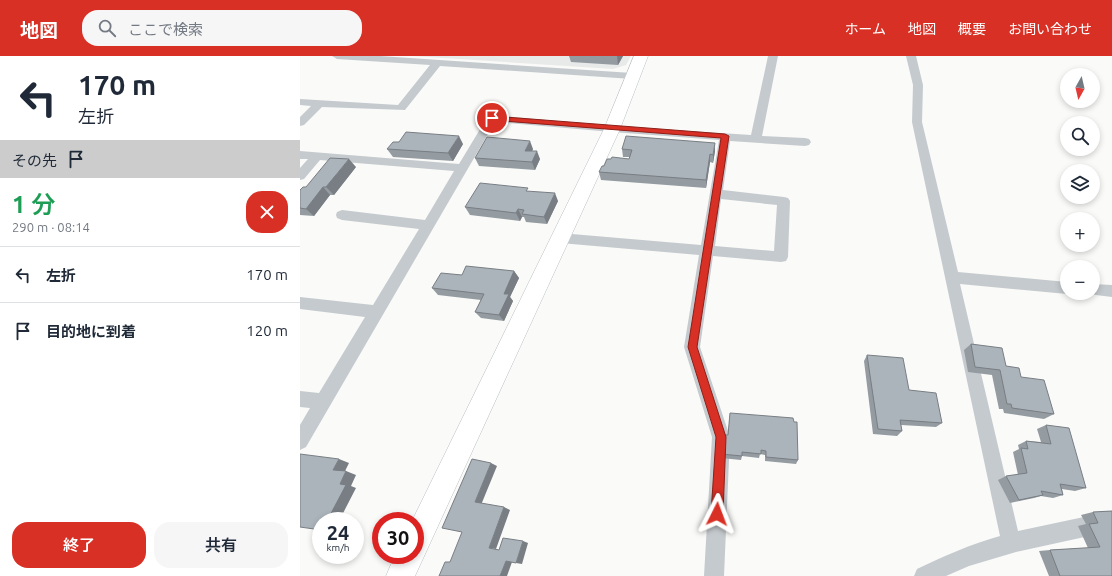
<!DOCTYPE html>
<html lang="ja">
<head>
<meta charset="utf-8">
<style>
  body { margin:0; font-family:Ubuntu,"Noto Sans JP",sans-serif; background:#f6f6f7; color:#1f2937; height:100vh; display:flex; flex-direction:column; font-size:15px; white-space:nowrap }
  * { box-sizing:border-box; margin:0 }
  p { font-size:13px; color:#747a83 }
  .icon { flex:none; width:22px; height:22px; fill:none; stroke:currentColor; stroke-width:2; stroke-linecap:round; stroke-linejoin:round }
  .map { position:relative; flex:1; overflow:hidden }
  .panel { display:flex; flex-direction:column; background:#fff; width:300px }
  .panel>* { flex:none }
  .guide { background:#fff; color:#1f2937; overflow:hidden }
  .needle { width:26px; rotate:188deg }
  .fabs { position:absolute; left:760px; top:12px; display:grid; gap:8px }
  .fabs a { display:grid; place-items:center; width:40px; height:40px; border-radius:50%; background:#fff; box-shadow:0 2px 6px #0003; font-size:20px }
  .speed { position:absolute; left:12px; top:456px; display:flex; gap:8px; font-size:20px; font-weight:700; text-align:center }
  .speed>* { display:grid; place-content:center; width:52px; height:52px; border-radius:50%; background:#fff; box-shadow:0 2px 6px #0003; line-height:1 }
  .speed small { font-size:10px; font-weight:400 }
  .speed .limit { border:6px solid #d22; background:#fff; color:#111 }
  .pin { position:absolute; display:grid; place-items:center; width:34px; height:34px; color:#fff; margin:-17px; border:2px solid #fff; border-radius:50%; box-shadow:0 1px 4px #0007 }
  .me { position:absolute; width:44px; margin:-22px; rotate:3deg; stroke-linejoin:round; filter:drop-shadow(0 0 3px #0008) }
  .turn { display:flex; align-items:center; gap:14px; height:84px; padding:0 12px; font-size:18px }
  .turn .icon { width:52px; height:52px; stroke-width:2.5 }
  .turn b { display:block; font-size:28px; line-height:34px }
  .then { display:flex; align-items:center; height:38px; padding:0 12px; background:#0003; gap:8px; font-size:15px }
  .round { display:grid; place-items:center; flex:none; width:42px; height:42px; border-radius:16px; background:#f6f6f7 }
  .headline { display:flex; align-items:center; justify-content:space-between; height:68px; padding:0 12px }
  h1 { font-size:24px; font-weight:600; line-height:30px; color:#1e9e55 }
  .primary-button { display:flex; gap:8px; margin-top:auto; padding:8px 12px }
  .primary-button a { flex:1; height:46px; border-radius:16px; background:#d93025; color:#fff; font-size:16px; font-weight:600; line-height:46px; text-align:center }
  .primary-button a+a { background:#f6f6f7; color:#1f2937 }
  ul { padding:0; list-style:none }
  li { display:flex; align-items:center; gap:12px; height:56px; padding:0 12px; border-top:1px solid #e0e1e3 }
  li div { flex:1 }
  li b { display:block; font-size:15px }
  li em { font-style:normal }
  header { display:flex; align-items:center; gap:24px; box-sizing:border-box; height:56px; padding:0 20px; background:#d93025; color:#fff }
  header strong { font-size:19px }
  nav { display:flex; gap:22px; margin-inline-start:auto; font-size:14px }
  .search { width:280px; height:36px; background:#f6f6f7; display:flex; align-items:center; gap:10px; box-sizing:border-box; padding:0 14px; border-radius:16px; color:#747a83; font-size:15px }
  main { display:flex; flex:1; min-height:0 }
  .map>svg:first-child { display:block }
  .built { fill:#e8e9e9 }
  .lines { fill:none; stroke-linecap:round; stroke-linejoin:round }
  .secondary-casing { stroke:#babfc4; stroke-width:1 }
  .street { fill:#c5cace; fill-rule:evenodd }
  .secondary { fill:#fff; fill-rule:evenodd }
  .wall { fill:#949ba1 }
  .shaded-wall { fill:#787e83 }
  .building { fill:#acb4bb; stroke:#787e83 }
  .route { fill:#d93025; stroke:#8d1f18 }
</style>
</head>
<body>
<header>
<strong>地図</strong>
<div class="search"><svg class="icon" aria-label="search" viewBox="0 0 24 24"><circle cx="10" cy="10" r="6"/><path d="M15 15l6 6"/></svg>ここで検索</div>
<nav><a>ホーム</a><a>地図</a><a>概要</a><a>お問い合わせ</a></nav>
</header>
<main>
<section class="panel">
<div class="guide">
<div class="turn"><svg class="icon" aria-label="left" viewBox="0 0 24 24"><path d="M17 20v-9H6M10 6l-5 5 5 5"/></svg><div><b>170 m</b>左折</div></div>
<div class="then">その先<svg class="icon" aria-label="arrive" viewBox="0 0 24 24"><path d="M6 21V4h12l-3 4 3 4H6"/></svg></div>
</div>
<div class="headline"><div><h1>1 分</h1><p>290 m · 08:14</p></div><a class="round" style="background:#d93025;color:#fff"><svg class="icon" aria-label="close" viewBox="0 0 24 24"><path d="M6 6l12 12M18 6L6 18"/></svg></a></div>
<ul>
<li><svg class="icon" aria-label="left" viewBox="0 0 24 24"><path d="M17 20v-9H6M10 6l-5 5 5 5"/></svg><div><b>左折</b></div><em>170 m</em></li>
<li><svg class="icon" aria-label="arrive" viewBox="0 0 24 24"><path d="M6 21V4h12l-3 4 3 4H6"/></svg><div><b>目的地に到着</b></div><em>120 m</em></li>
</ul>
<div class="primary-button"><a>終了</a><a>共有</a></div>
</section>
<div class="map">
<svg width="812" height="520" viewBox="0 0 812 520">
  <rect width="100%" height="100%" fill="#fafaf8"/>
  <path class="built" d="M113 0H331L326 9 313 13Z"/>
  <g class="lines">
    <defs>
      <path id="secondary" d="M334 0H348L320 73 115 520H86L95 499H115V465H112L304 73Z"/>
    </defs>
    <use href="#secondary" class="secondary-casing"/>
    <path class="street" d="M32 0H80L332 17 337 20 332 23 140 10 105 54 22 51 4 69 0 70V61L11 50 0 49V43L98 49 130 9 37 3Z
      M468 0H478L462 80 505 82 509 83 511 86 509 89 505 90 430 85 423 134 484 141 488 142 490 145 488 201 486 205 481 206 413 200 400 291 430 381 424 520H404L412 381 384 291 399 199 260 187 255 186 253 182 255 178 260 177 401 189 419 84 312 76 195 66 6 391 0 394V369L10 352 0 351V335L19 337 65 261 0 253V241L73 249 119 173 42 164 37 162 36 159 37 156 42 154 125 164 154 115 20 104 4 123 0 124V112L8 103H0V95L159 108 188 60 192 59 312 70 451 79ZM421 143 477 149 474 195 415 190Z
      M606 0H616L623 29 622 66 658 216 767 226V237H770L767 238 660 228 718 475 812 455V475L716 496 669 510 646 520H614L617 513C644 500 671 488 700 480L612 66 613 29Z
      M793 228 812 229V241L788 238 787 237H793Z"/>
    <use href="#secondary" class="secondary"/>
  </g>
  <path class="wall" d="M269 0H323L318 9 271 6Z
    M99 86 163 88 153 105 93 101 87 93Z
    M233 93 232 95 240 103 235 114 179 110 175 102Z
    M322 93 415 95 413 107 410 106 406 132 301 124 299 116 304 110 311 103H329V101H323Z
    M56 111 34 139H30L14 160 0 159V134Z
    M230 136 258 145 247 168 226 166 224 161H222L220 165 170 159 165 151Z
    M214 215 219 222 210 241 213 245 204 265 181 262 175 256 181 244 138 239 132 232 162 219Z
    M671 288 706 310 721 321 754 358 744 363 704 357 703 353H699L692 319 668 316 664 294Z
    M567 299 609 334 642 367 636 371 601 369 602 375 597 380 573 378 564 305Z
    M430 357 498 404 496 408 465 405V399L460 398 459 402 442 400 441 404 421 402 423 379H428Z
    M746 369 786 432 775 435 762 433 763 439 753 442 741 440 734 442 710 447 698 424 706 420 718 419 713 396 719 393 718 389 726 385 741 386 737 373Z
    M812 455V520H749L739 495 750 494 788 492 778 470 786 468 781 459 793 456Z"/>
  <path class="shaded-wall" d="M317 0H323L318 9Z
    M159 80 163 88 153 105 148 97Z
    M230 85 233 93 228 103 225 95Z
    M415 87V95L413 107V99Z
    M237 95 240 103 235 114 232 106Z
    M410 98V106L406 132V124Z
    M49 103 56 111 34 139 26 131Z
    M23 131 30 139 14 160 6 153Z
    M255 137 258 145 247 168 244 161Z
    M218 153 222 161 220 165 216 157Z
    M214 215 219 222 210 241 213 245 204 265 199 259 204 238Z
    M39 403 49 407 44 417 33 414Z
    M191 407 197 410 181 449 175 446Z
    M46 415 56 419 51 430 56 432 39 465H27L40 428Z
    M204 451 210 454 196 493 189 492Z
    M223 485 228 487 222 508 216 507Z
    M206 505 212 506 207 520H200Z"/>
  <path class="building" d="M106 76 159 80 148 97 87 93 93 86H99Z
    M326 80 415 87 413 99 410 98 406 124 299 116 302 110H304L307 103H311L312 101 329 103 332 94 322 93Z
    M187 81 230 85 225 95H237L232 106 175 102Z
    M30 102 49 103 26 131H23L6 153 0 152V134L3 131H6Z
    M180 127 228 132 226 135 255 137 244 161 222 158 224 154 218 153 216 157 165 151Z
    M166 210 214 215 204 238H209L199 259 175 256 184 238 132 232 141 217 162 219Z
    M671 288 702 292 706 310 719 312 721 321 744 324 754 358 712 352 711 348H707L700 314 675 311Z
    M567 299 603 302 609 334 636 337 642 367 600 364 602 375 578 373Z
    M430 357 493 362 494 366H497L498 404 466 401V395L461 394V398L442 396V400L421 398 423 379H428Z
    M746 369 769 372 786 432 760 428 763 439 741 435 743 439 719 444 706 420 727 417 721 392 728 393 726 385 751 388Z
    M0 398 39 403 33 414 46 415 40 428 46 429 27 465H21V474L0 471Z
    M172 403 191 407 175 446 204 451 189 492 199 494 203 482 223 485 216 507 206 505 200 520H139L145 506H150L162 476 142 472Z
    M812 455V520H760L750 494 800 491 789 468 798 467 793 456Z"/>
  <path class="route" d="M192 60 425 78 429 80 397 291 426 381 423 458 421 462 417 464 413 462 411 458 416 381 388 291 421 82 190 64V61Z"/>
</svg>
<div class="fabs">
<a><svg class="needle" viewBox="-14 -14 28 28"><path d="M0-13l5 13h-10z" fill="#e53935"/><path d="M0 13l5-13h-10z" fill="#747a83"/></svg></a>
<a><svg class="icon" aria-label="search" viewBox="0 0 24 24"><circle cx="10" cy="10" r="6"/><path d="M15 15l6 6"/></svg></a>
<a><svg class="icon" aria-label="layers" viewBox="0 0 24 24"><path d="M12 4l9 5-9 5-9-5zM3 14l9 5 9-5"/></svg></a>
<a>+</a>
<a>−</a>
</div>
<div class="speed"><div>24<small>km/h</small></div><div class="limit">30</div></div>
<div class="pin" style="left:192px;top:62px;background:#d93025"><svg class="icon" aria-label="arrive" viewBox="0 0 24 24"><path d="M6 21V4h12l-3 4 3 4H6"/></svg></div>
<svg class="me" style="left:417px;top:458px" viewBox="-20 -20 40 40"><path d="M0-17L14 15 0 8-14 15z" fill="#d93025" stroke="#fff" stroke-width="4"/></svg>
</div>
</main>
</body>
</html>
